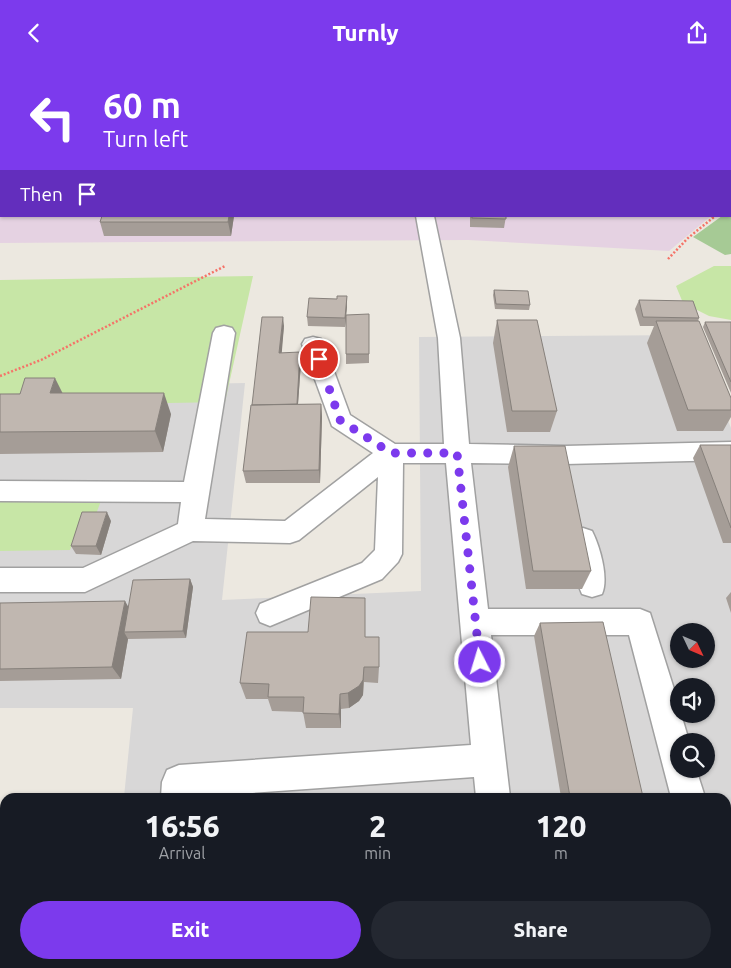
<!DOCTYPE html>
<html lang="en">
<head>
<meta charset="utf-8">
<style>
  body { margin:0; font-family:Ubuntu,sans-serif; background:#242831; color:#f1f3f6; height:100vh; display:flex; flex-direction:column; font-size:19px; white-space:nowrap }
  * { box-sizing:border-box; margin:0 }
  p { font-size:16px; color:#9ea1a6 }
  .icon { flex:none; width:28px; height:28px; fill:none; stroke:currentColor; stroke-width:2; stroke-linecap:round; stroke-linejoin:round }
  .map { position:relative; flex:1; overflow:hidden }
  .details { position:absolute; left:0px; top:728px; width:731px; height:176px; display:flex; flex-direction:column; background:#171b24; border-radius:15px 15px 0 0; box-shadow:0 1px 4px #0004 }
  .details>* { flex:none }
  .guide { position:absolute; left:0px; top:0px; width:731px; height:152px; box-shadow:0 1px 4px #0004; background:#7c3aed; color:#fff; overflow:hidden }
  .needle { width:32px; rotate:134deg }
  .tools { position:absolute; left:670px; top:558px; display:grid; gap:10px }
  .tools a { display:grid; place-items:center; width:45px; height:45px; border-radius:50%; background:#171b24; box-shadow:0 1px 4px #0004; font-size:25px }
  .pin { position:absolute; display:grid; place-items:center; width:42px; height:42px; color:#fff; margin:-21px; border:2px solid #fff; border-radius:50%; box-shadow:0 1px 5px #0007 }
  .me { position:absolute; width:55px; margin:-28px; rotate:355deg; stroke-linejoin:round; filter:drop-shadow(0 0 4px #0008) }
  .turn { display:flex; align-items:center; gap:18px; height:105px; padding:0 20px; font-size:22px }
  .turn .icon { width:65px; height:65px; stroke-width:2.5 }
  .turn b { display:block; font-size:35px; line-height:42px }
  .then { display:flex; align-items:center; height:48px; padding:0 20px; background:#0003; gap:10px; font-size:19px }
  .eta { display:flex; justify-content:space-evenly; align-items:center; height:85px; text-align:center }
  .eta b { font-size:30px; font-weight:800; line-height:35px }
  .primary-button { display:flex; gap:10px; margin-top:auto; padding:10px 20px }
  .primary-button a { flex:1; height:58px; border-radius:30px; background:#7c3aed; color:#fff; font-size:20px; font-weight:800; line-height:58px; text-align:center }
  .primary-button a+a { background:#242831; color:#f1f3f6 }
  header { display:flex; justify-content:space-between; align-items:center; height:65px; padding:0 20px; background:#7c3aed; color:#fff; font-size:22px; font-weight:800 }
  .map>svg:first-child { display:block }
  .residential { fill:#d8d7d7; fill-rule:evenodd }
  .industrial { fill:#e5d2e2 }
  .grass { fill:#c7e6a6 }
  .forest { fill:#a6ca95 }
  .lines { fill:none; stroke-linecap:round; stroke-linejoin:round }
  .minor-casing { stroke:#a1a1a1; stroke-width:3 }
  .path-far2 { stroke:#f57368; stroke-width:2; stroke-dasharray:2 2; stroke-linecap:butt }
  .path-far1 { stroke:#f57368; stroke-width:2.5; stroke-dasharray:2 2; stroke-linecap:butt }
  .path { stroke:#f57368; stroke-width:4; stroke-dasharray:3 3; stroke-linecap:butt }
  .minor { fill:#fff; fill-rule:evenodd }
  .wall { fill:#a59d97 }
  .shaded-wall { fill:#86807b }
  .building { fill:#c0b7b0; stroke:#86807b }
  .route { stroke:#7c3aed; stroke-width:9; stroke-dasharray:0 16.2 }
</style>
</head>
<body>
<header><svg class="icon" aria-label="back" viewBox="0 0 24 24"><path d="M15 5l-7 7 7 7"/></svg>Turnly<svg class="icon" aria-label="share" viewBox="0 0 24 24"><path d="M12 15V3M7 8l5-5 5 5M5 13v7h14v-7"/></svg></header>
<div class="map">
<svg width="731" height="903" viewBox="0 0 731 903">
  <rect width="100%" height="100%" fill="#ece8e0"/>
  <path class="residential" d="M694 270 731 363V850L726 851V732H124L133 643H0V323L245 318 222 535 421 526 419 272ZM679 566H706V594H679ZM679 621H706V649H679ZM679 676H706V704H679Z"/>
  <path class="industrial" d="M0 0H731V11L730 1H1V151H711L669 186 468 175 0 178Z"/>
  <path class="grass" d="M714 201H731V255L709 251 683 238 676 221Z
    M253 211 225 337 0 341V215Z
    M0 433H102L95 452 81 454 70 485 0 486Z"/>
  <path class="forest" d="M731 144V189L725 190 693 172 722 151H730Z"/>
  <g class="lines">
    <defs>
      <path id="minor" d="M19 0H51L50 1Z
        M416 0H430V1H416Z
        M0 58H1V68H0Z
        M416 151H434L460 273 469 379 565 381 731 377V395L565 399 471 398 488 544H640L650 548 679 640V649H681L689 676H679V704H696L705 732H671L629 570H491L510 732H476L474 712 195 732H161L162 717 167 705 179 700 471 680 446 398H403L402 489 398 497 382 514 270 561 260 557 256 548 260 539 362 498 375 485 378 412 299 475 290 478 193 476 85 527H0V503H83L178 459 181 437 0 436V416L184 417 213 268 216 263 224 261 232 263 235 268 205 454 285 456 373 388 332 361 302 279 305 274 313 272 321 274 324 279 350 350 395 379H444L438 273Z
        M583 463 592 466C600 482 609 513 602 529L592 532 582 529C575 513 566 482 574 466Z
        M726 853 731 855V903H719L716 899H726Z
        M149 899H187L185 903H147Z
        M490 899H528V903H490Z"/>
    </defs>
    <use href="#minor" class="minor-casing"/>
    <path class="path-far2" d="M712 153 715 151"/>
    <path class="path-far1" d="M668 194 688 173 714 152
      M0 311 41 295 225 201"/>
    <path class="path" d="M540 899H548"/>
    <use href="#minor" class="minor"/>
  </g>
  <path class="wall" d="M102 151H234L231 171H104L100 157Z
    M470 151H506L504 163 470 162Z
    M494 225 530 240 529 245 495 244 493 230Z
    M347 231V241L345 262 308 261 307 252 337 234Z
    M639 235 699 253 698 256 731 333V352L723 366H677L647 278 654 261H640L635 244Z
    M497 255 557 346 550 367H507L493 278Z
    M705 257H731V328L703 262Z
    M284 261 281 288 301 297 298 339H321L322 352 320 418H246L243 406 252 340Z
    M346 289H369V298L346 299Z
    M63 328 171 349 163 387 0 389V329Z
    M700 380H731V478H723L693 393Z
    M514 381 591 506 582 524H526L508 402Z
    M111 456 101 490 76 489 71 481Z
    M190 514 193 522 186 573 128 574 121 614 0 616V538L128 542Z
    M731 527V548L726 533Z
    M540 558 643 732H561L534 571Z
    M365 572 379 602 378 618 364 617 363 630 359 636 349 643 341 644V663H306L303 647 272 646 268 634H246L240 618Z"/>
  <path class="shaded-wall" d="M11 0H23V1H10Z
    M1 15V36L0 38V17Z
    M229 151H234L231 171 228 157Z
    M347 231V241L345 262V253Z
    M283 252 284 261 281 297 279 288Z
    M300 287 301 297 297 353 296 344Z
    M55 313 66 335 50 328Z
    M164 328 171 349 163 387 155 366Z
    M321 339 322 352 320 418 319 405Z
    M107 447 111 456 101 490 96 481Z
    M190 514 193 522 186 573 183 566Z
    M125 536 133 550 124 567 128 574 121 614 112 602Z
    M364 602 363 630 359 636 349 643 348 628Z
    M340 629 341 644V663L339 649Z"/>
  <path class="building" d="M0 0H11L10 1H1V15L0 17Z
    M91 0H379V1H91Z
    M450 0H479V1H450Z
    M102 151H229L228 157H100Z
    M472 151H506V154L472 153Z
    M494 225 528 226 530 240 496 239Z
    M337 231H347L345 253 307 252 309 233 337 234Z
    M639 235 693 236 699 253 643 252Z
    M369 249V289H346V250Z
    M262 252H283L279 288 300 287 297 339 252 340Z
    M497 255H537L557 346H512Z
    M656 256H699L731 333V345H688Z
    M705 257H731V317Z
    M25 313H55L50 328H164L155 366 0 367V329H20Z
    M321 339 319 405 243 406 251 340Z
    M700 380H731V463Z
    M514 381H565L591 506H533Z
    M82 447H107L96 481H71Z
    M190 514 183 566 124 567 133 515Z
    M311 532 365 533V572H379V602H364L363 615 359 621 348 628 340 629 339 649 303 648 304 632H268L269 619 240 618 247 567H308Z
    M125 536 112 602 0 604V538Z
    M603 557 643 732H570L540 558Z"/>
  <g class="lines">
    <path class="route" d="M319 294 340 355 391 388H457L480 597"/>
  </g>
</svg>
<div class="tools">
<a><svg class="needle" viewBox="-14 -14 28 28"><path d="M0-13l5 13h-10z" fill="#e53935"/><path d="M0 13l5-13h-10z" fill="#9ea1a6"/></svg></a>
<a><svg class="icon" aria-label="sound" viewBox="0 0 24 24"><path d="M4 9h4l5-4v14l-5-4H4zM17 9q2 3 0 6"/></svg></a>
<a><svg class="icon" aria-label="search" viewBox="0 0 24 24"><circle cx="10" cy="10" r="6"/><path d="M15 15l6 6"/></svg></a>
</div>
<div class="pin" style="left:319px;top:294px;background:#d93025"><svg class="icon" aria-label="arrive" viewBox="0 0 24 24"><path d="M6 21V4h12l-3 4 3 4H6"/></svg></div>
<svg class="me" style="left:480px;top:597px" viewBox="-20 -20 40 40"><circle r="17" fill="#7c3aed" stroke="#fff" stroke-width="3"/><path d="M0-11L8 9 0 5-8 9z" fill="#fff"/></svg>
<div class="guide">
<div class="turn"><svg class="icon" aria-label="left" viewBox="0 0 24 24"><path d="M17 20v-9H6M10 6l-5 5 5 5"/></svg><div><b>60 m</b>Turn left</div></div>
<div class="then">Then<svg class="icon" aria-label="arrive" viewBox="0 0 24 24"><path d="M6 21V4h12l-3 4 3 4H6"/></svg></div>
</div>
<section class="details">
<div class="eta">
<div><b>16:56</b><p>Arrival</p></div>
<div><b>2</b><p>min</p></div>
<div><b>120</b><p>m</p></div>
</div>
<div class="primary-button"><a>Exit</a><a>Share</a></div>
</section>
</div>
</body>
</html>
